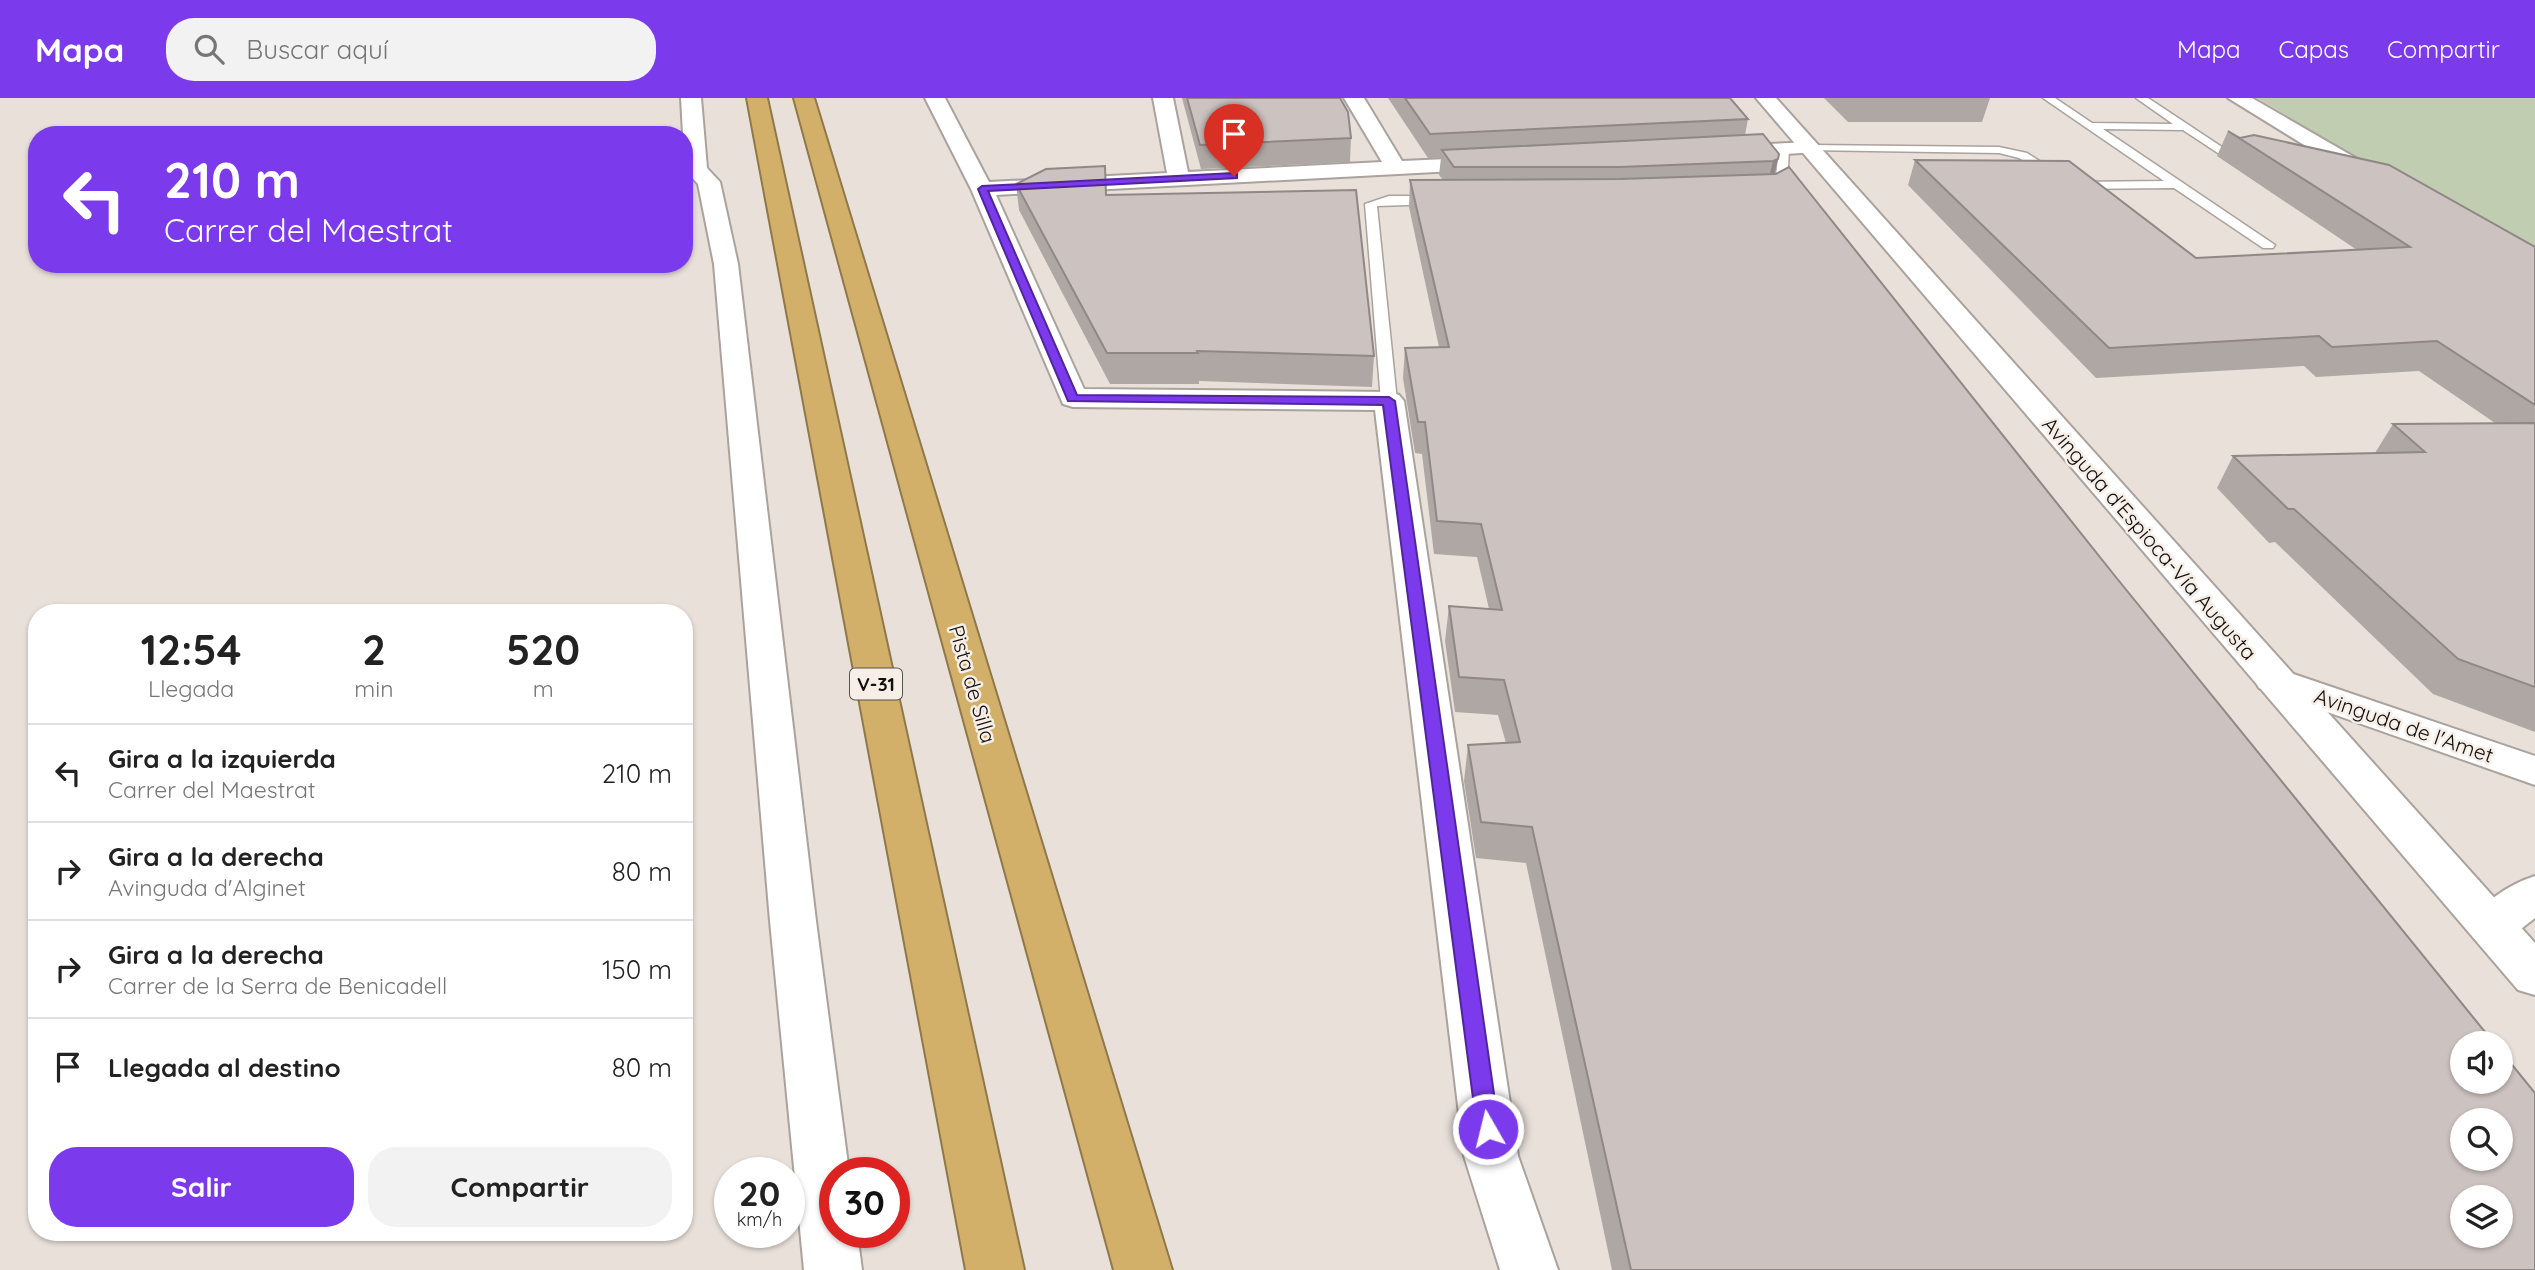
<!DOCTYPE html>
<html lang="es">
<head>
<meta charset="utf-8">
<style>
  body { margin:0; font-family:Quicksand,sans-serif; background:#f2f2f2; color:#222; height:100vh; display:flex; flex-direction:column; font-size:26px; white-space:nowrap }
  * { box-sizing:border-box; margin:0 }
  p { font-size:23px; color:#767676 }
  .icon { flex:none; width:38px; height:38px; fill:none; stroke:currentColor; stroke-width:2; stroke-linecap:round; stroke-linejoin:round }
  .map { position:relative; flex:1; overflow:hidden }
  .sheet { position:absolute; left:28px; top:506px; width:665px; height:637px; display:flex; flex-direction:column; background:#fff; border-radius:28px; box-shadow:0 2px 5px #0004 }
  .sheet>* { flex:none }
  .guide { position:absolute; left:28px; top:28px; width:665px; height:147px; border-radius:28px; box-shadow:0 2px 5px #0004; background:#7c3aed; color:#fff; overflow:hidden }
  .buttons { position:absolute; left:2450px; top:933px; display:grid; gap:14px }
  .buttons a { display:grid; place-items:center; width:63px; height:63px; border-radius:50%; background:#fff; box-shadow:0 2px 5px #0004; font-size:35px }
  .speed { position:absolute; left:714px; top:1059px; display:flex; gap:14px; font-size:35px; font-weight:700; text-align:center }
  .speed>* { display:grid; place-content:center; width:91px; height:91px; border-radius:50%; background:#fff; box-shadow:0 2px 5px #0004; line-height:1 }
  .speed small { font-size:18px; font-weight:400 }
  .speed .limit { border:10px solid #d22; background:#fff; color:#111 }
  .pin { position:absolute; display:grid; place-items:center; width:60px; height:60px; color:#fff; margin:-72px -30px; border-radius:50% 50% 50% 0; rotate:-45deg; box-shadow:0 0 7px #0007 }
  .pin .icon { rotate:45deg }
  .me { position:absolute; width:77px; margin:-38px; rotate:352deg; stroke-linejoin:round; filter:drop-shadow(0 0 5px #0008) }
  .turn { display:flex; align-items:center; gap:24px; height:147px; padding:0 21px; font-size:32px }
  .turn .icon { width:91px; height:91px; stroke-width:2.5 }
  .turn b { display:block; font-size:49px; line-height:60px }
  .eta { display:flex; justify-content:space-evenly; align-items:center; height:119px; text-align:center }
  .eta b { font-size:42px; font-weight:700; line-height:49px }
  .button { display:flex; gap:14px; margin-top:auto; padding:14px 21px }
  .button a { flex:1; height:80px; border-radius:28px; background:#7c3aed; color:#fff; font-size:28px; font-weight:700; line-height:80px; text-align:center }
  .button a+a { background:#f2f2f2; color:#222 }
  ul { padding:0; list-style:none }
  li { display:flex; align-items:center; gap:21px; height:98px; padding:0 21px; border-top:2px solid #e0e0e0 }
  li div { flex:1 }
  li b { display:block; font-size:26px }
  li em { font-style:normal }
  header { display:flex; align-items:center; gap:42px; box-sizing:border-box; height:98px; padding:0 35px; background:#7c3aed; color:#fff }
  header strong { font-size:33px }
  nav { display:flex; gap:38px; margin-inline-start:auto; font-size:24px }
  .search { width:490px; height:63px; background:#f2f2f2; display:flex; align-items:center; gap:18px; box-sizing:border-box; padding:0 24px; border-radius:28px; color:#767676; font-size:26px }
  .map>svg:first-child { display:block }
  .green { fill:#c0cdb1 }
  .lines { fill:none; stroke-linecap:round; stroke-linejoin:round }
  .lane-casing { stroke:#aaa29d; stroke-width:3 }
  .street-casing { stroke:#aaa29d; stroke-width:4 }
  .secondary-casing { stroke:#aaa29d; stroke-width:4 }
  .highway-casing { stroke:#8f784a; stroke-width:4 }
  .lane { fill:#fff; fill-rule:evenodd }
  .street { fill:#fff; fill-rule:evenodd }
  .secondary { fill:#fff; fill-rule:evenodd }
  .highway { fill:#d2b06a; fill-rule:evenodd }
  .wall { fill:#afa7a4 }
  .shaded-wall { fill:#8f8886 }
  .building { fill:#ccc2bf; stroke:#8f8886; stroke-width:2; fill-rule:evenodd }
  .route { fill:#7c3aed; stroke:#51269a; stroke-width:2 }
  .labels { text-anchor:middle; dominant-baseline:central; stroke-width:5; stroke-linejoin:round; paint-order:stroke }
  .shield { fill:#f6eee7; stroke:#56534f; stroke-width:2 }
  .shield-label { font-size:19px; font-weight:bold; fill:#12100e }
  .street-label { font-size:21px; fill:#12100e; stroke:#f6eee7 }
</style>
</head>
<body>
<header>
<strong>Mapa</strong>
<div class="search"><svg class="icon" aria-label="search" viewBox="0 0 24 24"><circle cx="10" cy="10" r="6"/><path d="M15 15l6 6"/></svg>Buscar aquí</div>
<nav><a>Mapa</a><a>Capas</a><a>Compartir</a></nav>
</header>
<div class="map">
<svg width="2535" height="1172" viewBox="0 0 2535 1172">
  <rect width="100%" height="100%" fill="#e9e0da"/>
  <path class="green" d="M2257 0H2535V165Z"/>
  <g class="lines">
    <defs>
      <path id="lane" d="M2043 0H2055L2092 25 2173 26 2136 0H2148L2240 61 2230 63 2183 32 2103 31 2275 147 2273 150H2263L2174 90 2071 91 2069 88 2075 84 2164 83Z
        M1810 47 1999 49 2027 55 2060 76 2050 78 2019 60 1999 55 1806 52 1804 50Z
        M1779 49 1789 51 1787 90 1771 99 1765 95 1775 88Z
        M1389 98H1438L1444 102 1438 106 1377 108 1397 303 1389 308 1381 303 1365 106Z"/>
      <path id="street" d="M681 0H701L707 70 720 84 738 166 816 823 849 1074H835V1134H857L862 1172H804L770 823 714 166 698 86 685 72Z
        M925 0H945L989 84 1167 75 1153 0H1173L1188 74 1382 64 1344 0H1364L1402 63 1493 59 1500 61 1504 65 1500 69 1493 71 996 97 1084 291 1389 294 1399 297 1404 303 1518 1058 1558 1172H1500L1464 1058 1375 312 1073 309 1063 306 971 91Z
        M2228 0H2252L2380 74 2383 79 2380 84H2364Z
        M1810 44 1817 46 1820 50 1817 54 1724 60 1717 58 1714 54 1717 50 1724 48Z
        M2273 569 2535 658V687L2259 590 2254 581 2259 572Z
        M2535 778V820C2512 837 2505 851 2475 841L2468 828C2480 805 2510 786 2535 778Z"/>
      <path id="secondary" d="M1756 0H1776L2535 845V897L2518 892Z"/>
      <path id="highway" d="M747 0H767L1024 1172H966Z
        M794 0H814L1172 1172H1114Z"/>
    </defs>
    <use href="#lane" class="lane-casing"/>
    <use href="#street" class="street-casing"/>
    <use href="#secondary" class="secondary-casing"/>
    <use href="#highway" class="highway-casing"/>
    <use href="#lane" class="lane"/>
    <use href="#street" class="street"/>
    <use href="#secondary" class="secondary"/>
    <use href="#highway" class="highway"/>
  </g>
  <path class="wall" d="M1182 0H1340L1351 40 1350 64 1201 71Z
    M1388 0H1730L1748 21 1745 37 1779 56 1775 76 2535 1172H1612L1526 765 1476 760 1464 683 1468 647 1506 645 1498 617 1455 614 1445 543 1449 508 1489 511 1477 459 1434 456 1422 356 1415 355 1403 280 1405 250 1439 249 1409 109 1410 82H1443L1439 77 1441 60H1428Z
    M1824 0H1990L1982 24H1848Z
    M2228 33 2240 40 2535 149V634L2433 596 2275 444 2269 445 2217 390 2233 358 2375 355 2393 326 2495 325 2419 273 2316 279 2304 268 2096 280 1908 87 1915 62 2196 160 2357 152 2217 58Z
    M1016 86 1107 97 1374 258 1372 289 1199 283V286H1110L1019 112Z"/>
  <path class="shaded-wall" d="M1778 61 1772 86 1767 88 1773 63Z"/>
  <path class="building" d="M1187 0H1340L1348 14 1351 40 1200 47Z
    M1405 0H1730L1748 21 1430 36Z
    M2228 33 2240 40 2254 37 2389 67 2535 149V307L2437 243 2332 249 2319 238 2109 250 1915 62 2069 63 2196 160 2410 149Z
    M1763 36 1779 56 1778 61 1773 63 1620 69H1454L1442 52Z
    M1105 68 1106 97 1356 92 1374 258 1197 253 1198 255H1107L1016 86 1046 71Z
    M1789 69 2115 478 2494 945H2462V984H2501V953L2535 995V1172H1631L1532 729 1481 724 1468 647 1520 644 1504 582 1459 579 1449 508 1502 512 1481 426 1437 423 1425 324H1418L1405 250 1449 249 1410 82 1620 81 1776 76ZM2462 1022H2501V1060H2462ZM2462 1099H2501V1138H2462Z
    M2535 325V589L2458 561 2294 411H2288L2233 358 2425 354 2393 326Z"/>
  <path class="route" d="M1234 75 1237 76V80L988 93 1077 297 1389 299 1395 303 1499 1031 1495 1038 1488 1041 1480 1038 1477 1031 1383 307 1068 303 978 91 982 88Z"/>
  <g class="labels">
    <rect class="shield" x="850" y="570.5" width="52" height="31" rx="5"/>
    <g class="shield-label">
      <text x="876" y="586">V-31</text>
    </g>
    <g class="street-label">
      <text transform="translate(2150 440) rotate(49)">Avinguda d'Espioca-Vía Augusta</text>
      <text transform="translate(973 586) rotate(74)">Pista de Silla</text>
      <text transform="translate(2404 627) rotate(19)">Avinguda de l'Amet</text>
    </g>
  </g>
</svg>
<div class="buttons">
<a><svg class="icon" aria-label="sound" viewBox="0 0 24 24"><path d="M4 9h4l5-4v14l-5-4H4zM17 9q2 3 0 6"/></svg></a>
<a><svg class="icon" aria-label="search" viewBox="0 0 24 24"><circle cx="10" cy="10" r="6"/><path d="M15 15l6 6"/></svg></a>
<a><svg class="icon" aria-label="layers" viewBox="0 0 24 24"><path d="M12 4l9 5-9 5-9-5zM3 14l9 5 9-5"/></svg></a>
</div>
<div class="speed"><div>20<small>km/h</small></div><div class="limit">30</div></div>
<div class="pin" style="left:1234px;top:78px;background:#d93025"><svg class="icon" aria-label="arrive" viewBox="0 0 24 24"><path d="M6 21V4h12l-3 4 3 4H6"/></svg></div>
<svg class="me" style="left:1488px;top:1031px" viewBox="-20 -20 40 40"><circle r="17" fill="#7c3aed" stroke="#fff" stroke-width="3"/><path d="M0-11L8 9 0 5-8 9z" fill="#fff"/></svg>
<div class="guide">
<div class="turn"><svg class="icon" aria-label="left" viewBox="0 0 24 24"><path d="M17 20v-9H6M10 6l-5 5 5 5"/></svg><div><b>210 m</b>Carrer del Maestrat</div></div>
</div>
<section class="sheet">
<div class="eta">
<div><b>12:54</b><p>Llegada</p></div>
<div><b>2</b><p>min</p></div>
<div><b>520</b><p>m</p></div>
</div>
<ul>
<li><svg class="icon" aria-label="left" viewBox="0 0 24 24"><path d="M17 20v-9H6M10 6l-5 5 5 5"/></svg><div><b>Gira a la izquierda</b><p>Carrer del Maestrat</p></div><em>210 m</em></li>
<li><svg class="icon" aria-label="right" viewBox="0 0 24 24"><path d="M7 20v-9h11M14 6l5 5-5 5"/></svg><div><b>Gira a la derecha</b><p>Avinguda d'Alginet</p></div><em>80 m</em></li>
<li><svg class="icon" aria-label="right" viewBox="0 0 24 24"><path d="M7 20v-9h11M14 6l5 5-5 5"/></svg><div><b>Gira a la derecha</b><p>Carrer de la Serra de Benicadell</p></div><em>150 m</em></li>
<li><svg class="icon" aria-label="arrive" viewBox="0 0 24 24"><path d="M6 21V4h12l-3 4 3 4H6"/></svg><div><b>Llegada al destino</b></div><em>80 m</em></li>
</ul>
<div class="button"><a>Salir</a><a>Compartir</a></div>
</section>
</div>
</body>
</html>
